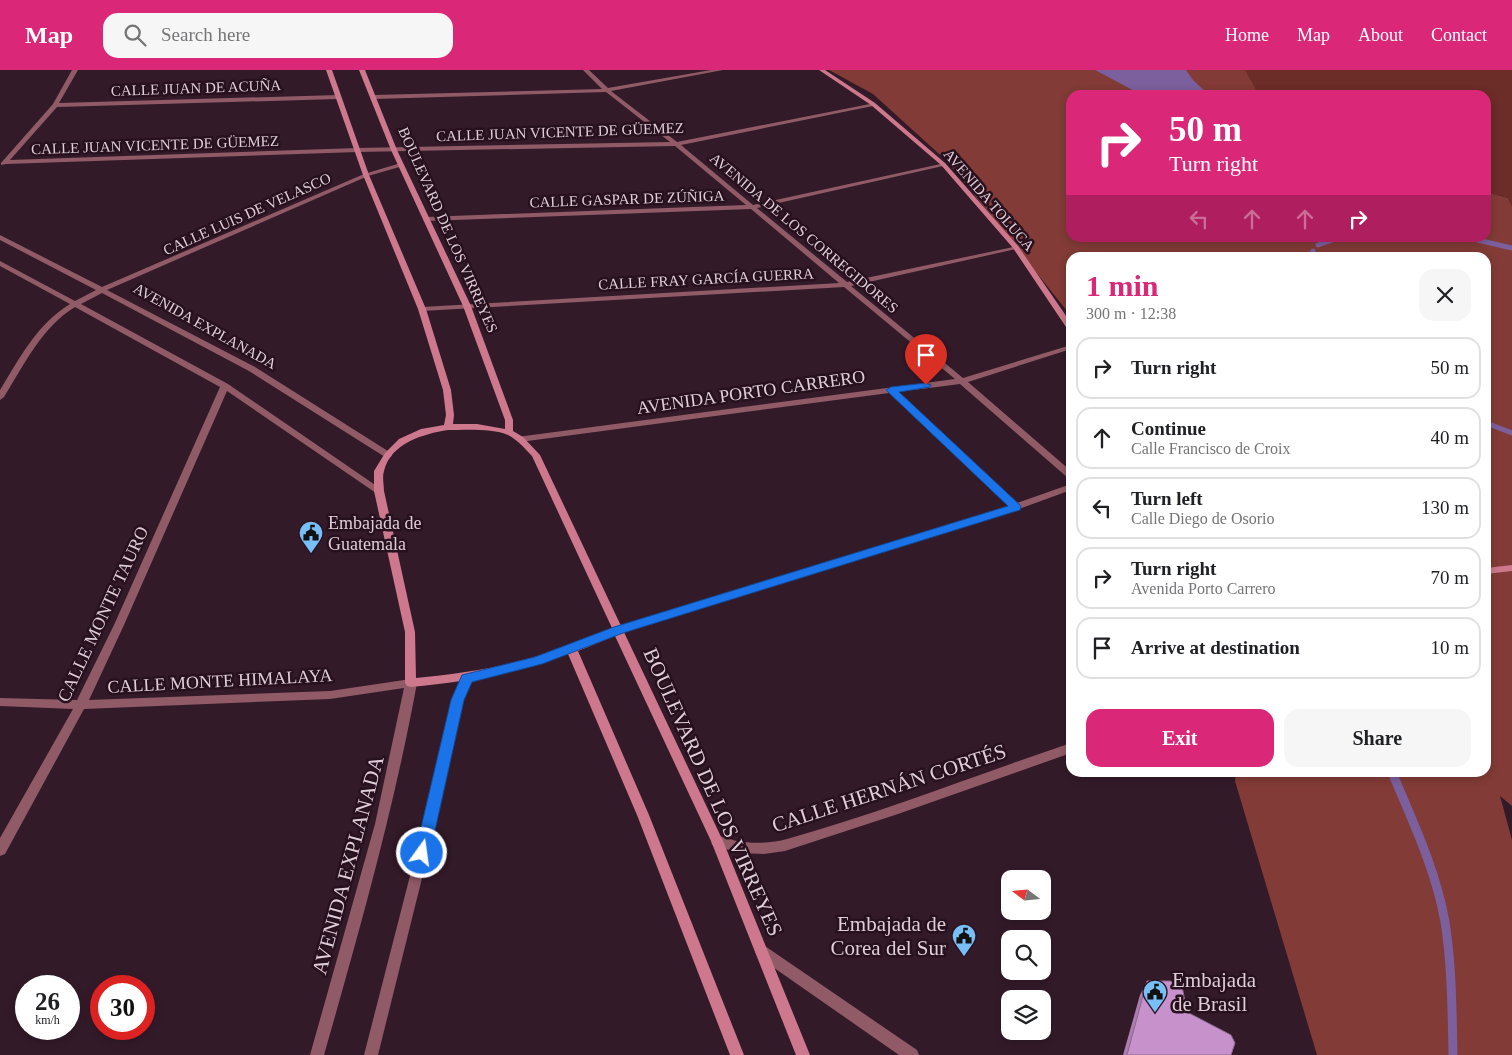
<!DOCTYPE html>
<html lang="en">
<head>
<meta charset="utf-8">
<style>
  body { margin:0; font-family:"Times New Roman",serif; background:#f6f6f6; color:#202124; height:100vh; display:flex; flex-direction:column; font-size:19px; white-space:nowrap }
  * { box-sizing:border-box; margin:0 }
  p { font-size:16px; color:#757577 }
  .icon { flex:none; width:28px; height:28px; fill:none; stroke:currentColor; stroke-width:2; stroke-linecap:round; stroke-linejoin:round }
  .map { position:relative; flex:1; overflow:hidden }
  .side { position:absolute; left:1066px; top:182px; width:425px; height:525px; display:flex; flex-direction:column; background:#fff; border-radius:15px; box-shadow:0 2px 8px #0003 }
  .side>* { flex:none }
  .hud { position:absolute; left:1066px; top:20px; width:425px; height:152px; border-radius:15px; box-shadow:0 2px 8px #0003; background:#db2777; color:#fff; overflow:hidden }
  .needle { width:32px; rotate:286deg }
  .buttons { position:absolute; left:1001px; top:800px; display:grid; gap:10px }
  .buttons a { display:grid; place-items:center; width:50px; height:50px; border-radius:10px; background:#fff; box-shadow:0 2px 8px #0003; font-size:25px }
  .speed { position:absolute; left:15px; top:905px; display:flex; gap:10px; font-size:25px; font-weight:700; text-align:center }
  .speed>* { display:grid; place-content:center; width:65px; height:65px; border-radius:50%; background:#fff; box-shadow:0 2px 8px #0003; line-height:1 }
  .speed small { font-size:12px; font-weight:400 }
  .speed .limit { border:8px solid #d22; background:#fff; color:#111 }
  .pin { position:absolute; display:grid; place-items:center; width:42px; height:42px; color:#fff; margin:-51px -21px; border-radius:50% 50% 50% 0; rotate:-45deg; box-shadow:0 0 5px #0007 }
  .pin .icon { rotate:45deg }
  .me { position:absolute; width:55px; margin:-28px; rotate:14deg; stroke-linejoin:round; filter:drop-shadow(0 0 4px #0008) }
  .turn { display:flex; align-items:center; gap:18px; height:105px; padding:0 20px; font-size:22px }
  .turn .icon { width:65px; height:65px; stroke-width:2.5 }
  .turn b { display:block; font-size:35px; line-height:42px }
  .lanes { display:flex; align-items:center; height:48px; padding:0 20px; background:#0003; justify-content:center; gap:25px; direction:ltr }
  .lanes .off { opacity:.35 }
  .round { display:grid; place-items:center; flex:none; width:52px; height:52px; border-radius:15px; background:#f6f6f6 }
  .overview { display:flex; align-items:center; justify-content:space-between; height:85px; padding:0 20px }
  h1 { font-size:30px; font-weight:700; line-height:38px; color:#db2777 }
  .button { display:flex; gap:10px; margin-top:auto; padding:10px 20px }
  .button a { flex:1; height:58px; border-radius:15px; background:#db2777; color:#fff; font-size:20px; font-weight:700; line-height:58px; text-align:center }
  .button a+a { background:#f6f6f6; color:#202124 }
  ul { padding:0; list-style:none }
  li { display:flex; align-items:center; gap:15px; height:62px; margin:0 10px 8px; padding:0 10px; border:2px solid #e0e0e0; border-radius:15px }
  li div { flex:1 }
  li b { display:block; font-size:19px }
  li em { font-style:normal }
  header { display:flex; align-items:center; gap:30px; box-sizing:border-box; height:70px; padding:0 25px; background:#db2777; color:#fff }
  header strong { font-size:24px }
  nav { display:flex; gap:28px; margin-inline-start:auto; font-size:18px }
  .search { width:350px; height:45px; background:#f6f6f6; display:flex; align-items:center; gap:12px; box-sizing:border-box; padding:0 18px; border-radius:15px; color:#757577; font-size:19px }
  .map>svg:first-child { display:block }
  .green { fill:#6c2c28 }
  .forest { fill:#823b36 }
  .water { fill:#7c5f9d }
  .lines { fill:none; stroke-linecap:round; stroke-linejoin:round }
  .stream-far1 { stroke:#7c5f9d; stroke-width:5 }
  .stream { stroke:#7c5f9d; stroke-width:9 }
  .street { fill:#905a66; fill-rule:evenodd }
  .secondary { fill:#cd788c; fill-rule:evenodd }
  .wall { fill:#ab7eaf }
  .building { fill:#c792cb; stroke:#8b668e }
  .route { fill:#1a73e8; stroke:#114b97 }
  .labels { text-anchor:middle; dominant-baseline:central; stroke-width:5; stroke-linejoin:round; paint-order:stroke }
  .far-street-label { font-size:15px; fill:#dfced7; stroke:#28111f }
  .street-label { font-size:18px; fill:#dfced7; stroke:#28111f }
  .poi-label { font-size:18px; fill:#dfced7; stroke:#28111f; text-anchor:start }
  .near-street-label { font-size:21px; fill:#dfced7; stroke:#28111f }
  .near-poi-label { font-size:21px; fill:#dfced7; stroke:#28111f; text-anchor:end }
</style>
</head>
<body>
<header>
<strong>Map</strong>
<div class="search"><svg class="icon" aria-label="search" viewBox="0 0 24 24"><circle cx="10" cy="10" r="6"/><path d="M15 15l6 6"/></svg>Search here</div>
<nav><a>Home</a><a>Map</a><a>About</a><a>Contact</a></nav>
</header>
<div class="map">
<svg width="1512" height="985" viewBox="0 0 1512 985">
  <rect width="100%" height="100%" fill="#331a29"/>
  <path class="green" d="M1219 0H1512V136L1508 128 1486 122V25H1259L1249 8Z"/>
  <path class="forest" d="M829 0H1245L1259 25H1071V168H1486V122L1508 128 1512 136V736L1500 726 1512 770V985H1317L1235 711 1236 702H1486V188H1071V246L948 92 873 24Z"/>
  <path class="water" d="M1095 0H1186L1193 10 1208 24 1142 25Z"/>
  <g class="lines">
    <path class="stream-far1" d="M1469 168 1512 178
      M1318 175 1338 168
      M1309 188 1313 181
      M1486 353 1512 363"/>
    <path class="stream" d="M1392 702C1412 750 1436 800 1445 852 1452 896 1452 941 1453 985"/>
    <path class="street" d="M72 0H78L59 33 338 25 341 27 338 29 57 37 10 90 358 78 670 72 606 22 374 29 371 27 374 25 602 19 583 0H589L608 18 711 0H723L611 21 677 72 875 33V35L873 36 681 75 753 135 945 93V95L943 96 757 138 847 212 1018 176 1019 177 1016 179 851 216 963 308 1071 275V279L968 312 1071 401V409L1068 408 960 314 898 322 1017 433 1071 414V420L1019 439 623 563H615L614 560 615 557 1009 436 889 323 520 372 516 369 517 367 955 309 844 217 422 241 418 239 422 237 839 213 751 139 426 151 423 149 426 147 746 135 675 76 358 82 6 94 1 95V93L53 34Z
      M401 93 404 95 403 96 368 106 107 220 255 297 391 383 392 385 391 387H385L249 301 102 223 81 234 228 314 384 421 382 423H376L227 321 124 555 89 630 330 621 411 609 415 610 417 613C394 739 359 862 324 985H310L375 754 404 618 330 629 84 639 5 784 0 786V768L73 639 0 636V628L77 630 114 555 220 317 75 237C42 257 24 295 4 327L0 330V320C19 289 37 254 70 234L0 196V191L75 231 96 220 0 170V165L102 217 364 104Z
      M467 604 471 605 473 608 463 630 442 728 378 985H364L430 728 451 630 463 605Z
      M1071 673V683L898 744 785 781 764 784 739 783 712 775 711 771 712 767C721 764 730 770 738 771 753 774 772 773 787 769 883 742 976 705 1071 673Z
      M762 874 917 980 919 985H899L757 886 755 881 757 876Z"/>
    <path class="secondary" d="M326 0H332L369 105 426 239 451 320 454 345 453 354H477L505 359V350L463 236 391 80 359 0H365L397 80 471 236 513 350V361L523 367 540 385 723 771 810 985H796L711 771 615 566 578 581 649 745 744 985H730L637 745 568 584C517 603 465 612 411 617L407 616 405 613V562L374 421V401L385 383 399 369 421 359 444 355 446 345 443 320 418 239 363 105ZM448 360C464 360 493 358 508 365 518 370 525 379 532 386L612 558C588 567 565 578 541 585 500 598 459 604 416 608L415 562 384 421C384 415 382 407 384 401 391 373 423 364 448 360Z
      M819 0H825L875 33 945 93 1018 176 1071 253V260H1068L1013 178 941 95 871 35Z
      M1512 495V501L1486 504V498Z"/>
  </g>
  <path class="wall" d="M1147 911 1187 942 1231 985H1123L1140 925Z"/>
  <path class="building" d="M1147 911H1170L1182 916 1187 942 1231 965 1235 973 1231 985H1127Z"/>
  <path class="route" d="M926 313 931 315 930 317 899 322 1020 435 1021 437 1020 440 623 563 542 594 472 612 464 630 430 783 428 788 422 789 417 788 415 783 451 630 462 605 535 587 614 557 1008 436 886 320 891 317Z"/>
  <defs>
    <symbol id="civic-pin" viewBox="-11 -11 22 30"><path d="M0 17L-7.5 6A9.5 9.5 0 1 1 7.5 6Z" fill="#78bff7" stroke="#28111f"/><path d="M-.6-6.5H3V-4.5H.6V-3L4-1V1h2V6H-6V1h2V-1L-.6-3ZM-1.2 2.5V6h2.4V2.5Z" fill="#111"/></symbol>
  </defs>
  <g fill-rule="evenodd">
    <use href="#civic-pin" x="297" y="449" width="28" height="38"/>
    <use href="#civic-pin" x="950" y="852" width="28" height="38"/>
    <use href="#civic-pin" x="1141" y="908" width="28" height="38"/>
  </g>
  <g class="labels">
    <g class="far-street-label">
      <text transform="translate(196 18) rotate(-2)">CALLE JUAN DE ACUÑA</text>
      <text transform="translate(560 62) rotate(-2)">CALLE JUAN VICENTE DE GÜEMEZ</text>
      <text transform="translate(155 75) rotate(-2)">CALLE JUAN VICENTE DE GÜEMEZ</text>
      <text transform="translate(627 129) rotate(-2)">CALLE GASPAR DE ZÚÑIGA</text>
      <text transform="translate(989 130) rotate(49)">AVENIDA TOLUCA</text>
      <text transform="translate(247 144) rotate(-24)">CALLE LUIS DE VELASCO</text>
      <text transform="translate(448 160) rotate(66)">BOULEVARD DE LOS VIRREYES</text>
      <text transform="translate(804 163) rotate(40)">AVENIDA DE LOS CORREGIDORES</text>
      <text transform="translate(706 209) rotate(-3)">CALLE FRAY GARCÍA GUERRA</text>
      <text transform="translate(205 256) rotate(29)">AVENIDA EXPLANADA</text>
    </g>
    <g class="street-label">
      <text transform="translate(751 322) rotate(-8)">AVENIDA PORTO CARRERO</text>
      <text transform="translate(103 544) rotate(-65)">CALLE MONTE TAURO</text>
      <text transform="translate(220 611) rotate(-3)">CALLE MONTE HIMALAYA</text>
    </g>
    <g class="poi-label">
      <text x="328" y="453">Embajada de<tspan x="328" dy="21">Guatemala</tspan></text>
    </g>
    <g class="near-street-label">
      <text transform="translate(889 718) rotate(-18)">CALLE HERNÁN CORTÉS</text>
      <text transform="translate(713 722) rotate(66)">BOULEVARD DE LOS VIRREYES</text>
      <text transform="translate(348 795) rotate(-75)">AVENIDA EXPLANADA</text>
    </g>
    <g class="near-poi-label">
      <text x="946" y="854">Embajada de<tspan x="946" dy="24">Corea del Sur</tspan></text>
      <text x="1172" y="910" text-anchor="start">Embajada<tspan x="1172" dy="24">de Brasil</tspan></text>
    </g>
  </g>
</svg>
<div class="buttons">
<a><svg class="needle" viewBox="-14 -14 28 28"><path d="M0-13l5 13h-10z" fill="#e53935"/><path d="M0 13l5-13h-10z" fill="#757577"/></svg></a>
<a><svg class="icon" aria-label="search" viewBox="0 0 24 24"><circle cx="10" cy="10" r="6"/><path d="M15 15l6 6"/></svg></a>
<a><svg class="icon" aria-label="layers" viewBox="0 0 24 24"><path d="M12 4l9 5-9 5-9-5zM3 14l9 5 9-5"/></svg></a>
</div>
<div class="speed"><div>26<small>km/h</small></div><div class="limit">30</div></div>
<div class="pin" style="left:926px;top:315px;background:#d93025"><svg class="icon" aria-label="arrive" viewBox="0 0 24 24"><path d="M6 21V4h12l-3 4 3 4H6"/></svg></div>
<svg class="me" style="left:422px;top:783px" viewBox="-20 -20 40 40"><circle r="17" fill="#1a73e8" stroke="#fff" stroke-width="3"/><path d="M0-11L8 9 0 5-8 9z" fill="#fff"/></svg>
<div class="hud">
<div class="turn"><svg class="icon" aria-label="right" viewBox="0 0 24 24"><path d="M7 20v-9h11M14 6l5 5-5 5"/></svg><div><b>50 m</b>Turn right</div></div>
<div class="lanes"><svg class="icon off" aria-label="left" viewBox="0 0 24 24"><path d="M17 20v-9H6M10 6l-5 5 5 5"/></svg><svg class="icon off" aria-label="ahead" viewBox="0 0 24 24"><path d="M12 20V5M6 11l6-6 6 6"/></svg><svg class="icon off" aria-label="ahead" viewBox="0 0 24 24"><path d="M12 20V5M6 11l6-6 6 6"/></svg><svg class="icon" aria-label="right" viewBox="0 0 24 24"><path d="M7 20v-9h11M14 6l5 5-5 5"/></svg></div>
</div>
<section class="side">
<div class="overview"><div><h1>1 min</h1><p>300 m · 12:38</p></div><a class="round"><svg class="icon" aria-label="close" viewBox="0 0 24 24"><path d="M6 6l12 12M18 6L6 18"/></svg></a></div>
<ul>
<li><svg class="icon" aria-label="right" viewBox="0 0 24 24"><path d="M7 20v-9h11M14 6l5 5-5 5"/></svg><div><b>Turn right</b></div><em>50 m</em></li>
<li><svg class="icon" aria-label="ahead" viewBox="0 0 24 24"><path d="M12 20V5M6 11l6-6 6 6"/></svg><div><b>Continue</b><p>Calle Francisco de Croix</p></div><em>40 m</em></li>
<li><svg class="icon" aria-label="left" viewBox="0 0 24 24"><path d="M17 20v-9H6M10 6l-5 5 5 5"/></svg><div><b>Turn left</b><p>Calle Diego de Osorio</p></div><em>130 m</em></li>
<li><svg class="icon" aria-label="right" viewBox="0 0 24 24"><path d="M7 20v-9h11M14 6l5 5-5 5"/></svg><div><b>Turn right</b><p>Avenida Porto Carrero</p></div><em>70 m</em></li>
<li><svg class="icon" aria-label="arrive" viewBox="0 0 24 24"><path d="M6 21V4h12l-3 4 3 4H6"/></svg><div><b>Arrive at destination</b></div><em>10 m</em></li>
</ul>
<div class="button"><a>Exit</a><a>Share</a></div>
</section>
</div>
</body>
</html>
